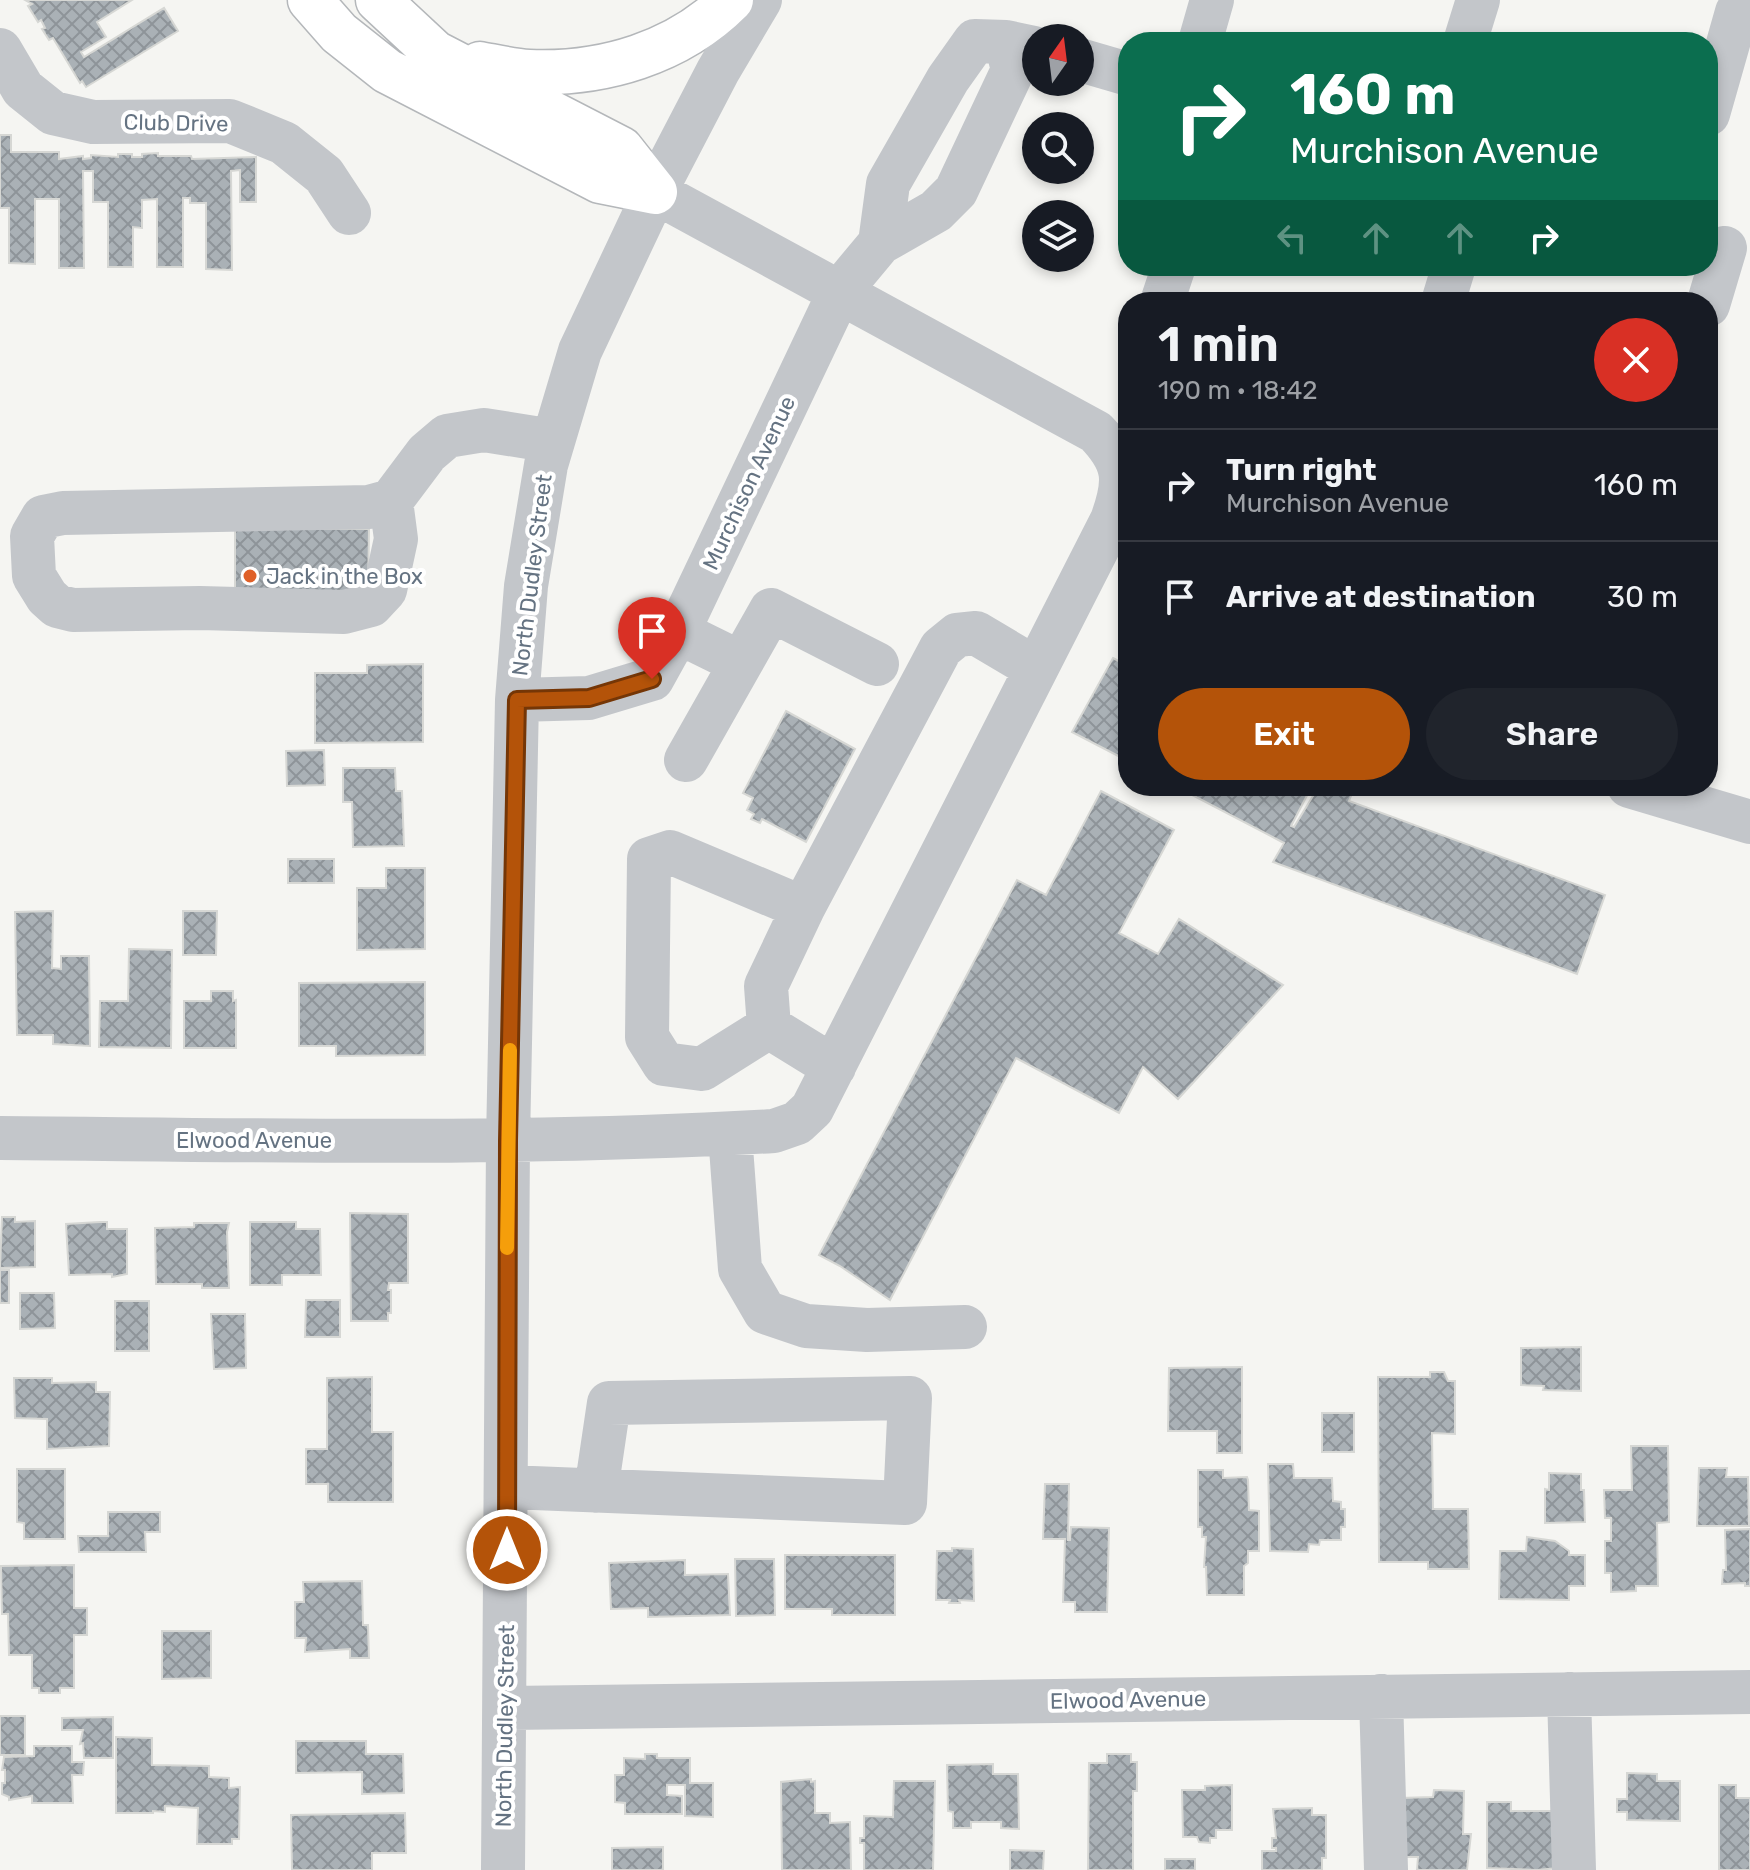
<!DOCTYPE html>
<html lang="en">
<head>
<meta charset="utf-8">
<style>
  body { margin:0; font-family:Rubik,sans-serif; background:#20242c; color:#f1f3f6; height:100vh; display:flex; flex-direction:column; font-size:30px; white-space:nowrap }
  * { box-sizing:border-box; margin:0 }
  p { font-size:26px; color:#9ea1a6 }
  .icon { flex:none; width:44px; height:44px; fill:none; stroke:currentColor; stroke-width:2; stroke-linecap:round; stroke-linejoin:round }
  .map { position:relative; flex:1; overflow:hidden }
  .panel { position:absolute; left:1118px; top:292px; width:600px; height:504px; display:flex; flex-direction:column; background:#171b24; border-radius:32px; box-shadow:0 4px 12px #0003 }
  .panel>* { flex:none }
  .hud { position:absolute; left:1118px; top:32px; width:600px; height:244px; border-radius:32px; box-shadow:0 4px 12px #0003; background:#0b6e4f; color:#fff; overflow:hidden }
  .needle { width:52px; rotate:14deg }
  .tools { position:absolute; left:1022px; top:24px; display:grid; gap:16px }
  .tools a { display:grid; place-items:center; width:72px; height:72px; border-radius:50%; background:#171b24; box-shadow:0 4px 12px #0003; font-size:40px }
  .pin { position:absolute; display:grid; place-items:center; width:68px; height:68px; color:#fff; margin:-82px -34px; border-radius:50% 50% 50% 0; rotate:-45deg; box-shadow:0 0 8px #0007 }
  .pin .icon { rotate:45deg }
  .me { position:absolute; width:88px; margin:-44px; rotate:0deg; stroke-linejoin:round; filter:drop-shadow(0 0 6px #0008) }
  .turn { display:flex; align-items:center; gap:28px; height:168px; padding:0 40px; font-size:36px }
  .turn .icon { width:104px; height:104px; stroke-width:2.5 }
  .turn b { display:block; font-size:56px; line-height:68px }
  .lanes { display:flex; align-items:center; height:76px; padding:0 40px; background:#0003; justify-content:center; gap:40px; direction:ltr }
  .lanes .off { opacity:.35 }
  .round { display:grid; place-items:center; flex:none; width:84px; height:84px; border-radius:42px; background:#20242c }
  .head { display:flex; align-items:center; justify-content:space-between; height:136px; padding:0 40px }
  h1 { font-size:48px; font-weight:600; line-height:60px }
  .button { display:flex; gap:16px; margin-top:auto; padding:16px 40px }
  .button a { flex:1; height:92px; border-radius:48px; background:#b45309; color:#fff; font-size:32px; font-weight:600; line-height:92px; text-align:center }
  .button a+a { background:#20242c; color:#f1f3f6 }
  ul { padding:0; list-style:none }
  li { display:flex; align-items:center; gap:24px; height:112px; padding:0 40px; border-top:2px solid #363941 }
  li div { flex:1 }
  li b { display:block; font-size:30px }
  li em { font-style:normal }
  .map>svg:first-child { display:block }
  .building { fill:url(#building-cross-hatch); stroke:#d6d7d4; stroke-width:2 }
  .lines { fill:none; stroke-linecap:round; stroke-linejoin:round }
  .highway-casing { stroke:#b4b7ba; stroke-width:47 }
  .minor { stroke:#c3c6ca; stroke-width:44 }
  .highway { stroke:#fff; stroke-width:44 }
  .route-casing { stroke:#753606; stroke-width:20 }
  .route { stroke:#b45309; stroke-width:14 }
  .slow { stroke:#f59e0b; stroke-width:14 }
  .poi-dot { fill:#df6028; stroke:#fff; stroke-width:3 }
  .labels { text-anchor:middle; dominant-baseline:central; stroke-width:8; stroke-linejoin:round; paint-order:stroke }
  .street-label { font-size:22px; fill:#657382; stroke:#fff }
  .poi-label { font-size:22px; fill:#657382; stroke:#fff; text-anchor:start }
</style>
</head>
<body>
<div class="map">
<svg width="1750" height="1870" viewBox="0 0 1750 1870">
  <defs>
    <pattern id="building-cross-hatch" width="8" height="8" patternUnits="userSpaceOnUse" patternTransform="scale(2)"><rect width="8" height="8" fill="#aab1b6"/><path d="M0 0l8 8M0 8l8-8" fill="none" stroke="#8e9499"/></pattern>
  </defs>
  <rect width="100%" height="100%" fill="#f5f5f2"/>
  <path class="building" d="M25 0H132L97 22 106 37 81 52 84 57 164 8 178 31 86 87 82 81 80 83 53 38 49 40 42 29 45 28 41 20 38 22 28 6 32 4Z
    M0 135H11V152H59V159L83 156V159L91 158V155L118 157V154H132V157H142V154L158 153V156H191L192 159 256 157V202H240V170L231 171 232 270 206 269V203H190V198H183V267H157V199L142 200V228L133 227V267H108V202H93V171H83L84 268H59V199H35V264L9 263V208H0Z
    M235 528 369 529 368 596 235 605Z
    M1113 658 1128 666V761L1072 732Z
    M423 664V742L315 743V673H367V665Z
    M786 711 855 749 806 842 762 819 760 823 751 819 754 814 747 810 753 798 743 793Z
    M324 750 325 785 287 786 286 751Z
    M343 768H395L396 791H402L404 846 353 847 352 802H343Z
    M1175 786H1312L1291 826 1294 827 1319 786H1355L1349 801 1605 895 1577 974 1273 862 1284 843Z
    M1101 791 1174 830 1119 933 1158 954 1179 919 1283 985 1178 1099 1143 1067 1119 1113 1016 1058 890 1300 840 1266 819 1255 1017 880 1046 895Z
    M288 859H334V883H288Z
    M386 868H425V949L357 950V888H386Z
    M53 911 52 968 61 969V956H89L90 1046 53 1044V1035H17L15 912Z
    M183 911H217L216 955H183Z
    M129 949 172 950 171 1048 99 1047 100 1001H128Z
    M425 982V1055L336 1056V1046H299V983Z
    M211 991H233V1001L236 1000V1048H184V1001H211Z
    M350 1213 408 1214V1283H389L388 1290H391V1313H388V1321H351Z
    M2 1217H15V1222L35 1221V1267L0 1268Z
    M100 1222H107V1229H127V1274L112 1277V1274L69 1275 66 1224Z
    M250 1222H296V1229H320L321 1275H282V1285H250Z
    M194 1223H229L227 1232 229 1288H202V1284H156L155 1228 194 1227Z
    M0 1270H9V1303H0Z
    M20 1293H54L55 1328 20 1329Z
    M306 1300H340V1337H305Z
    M115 1301H149V1351H115Z
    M211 1314H245L246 1368 214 1369Z
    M1581 1347V1391L1543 1390 1544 1386 1521 1385V1348Z
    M1242 1367V1453H1217V1431H1168L1169 1368Z
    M1430 1372H1444L1448 1381H1455V1434L1432 1433 1433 1509H1468L1469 1569H1428V1562H1379L1378 1377H1430Z
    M372 1377V1432H393V1502H328V1484H306V1449H327V1378Z
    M14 1378H52V1383L96 1382V1392H110L109 1446 47 1449V1419L15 1418Z
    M1322 1413H1354V1452H1322Z
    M1631 1446H1668L1669 1522 1657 1523 1658 1586H1636V1591L1611 1592V1573H1605V1541H1611V1518H1605L1604 1490H1632Z
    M1268 1464H1293L1294 1478H1332L1333 1501 1341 1502V1509H1345V1527H1341V1540H1320L1319 1545 1309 1544 1308 1552 1270 1551Z
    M1699 1468H1727L1726 1477H1748L1749 1526H1697Z
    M17 1469H65V1539H24V1523L17 1522Z
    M1198 1470H1223V1478L1247 1477 1248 1480 1249 1510 1259 1511V1551H1248V1563L1244 1566V1595H1207L1206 1567H1204L1206 1537H1202V1527H1198Z
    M1549 1473 1581 1474V1490H1584L1585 1522 1545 1523V1489L1549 1490Z
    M1045 1484H1069L1068 1540H1070L1071 1527 1109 1528 1107 1612H1075V1602H1063L1065 1539H1043Z
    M108 1512H160V1532H145L146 1552H79L78 1536H108Z
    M1750 1529V1586H1745V1583L1722 1584 1723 1570H1726L1725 1530Z
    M1527 1537 1555 1541 1569 1551V1555H1585V1586H1569V1600L1499 1599 1500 1551H1526Z
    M952 1548 973 1549 974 1601 959 1600 960 1603H949L950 1600H936L937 1551H952Z
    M785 1555H895V1615H832V1609H785Z
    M735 1559H774L775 1615 736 1616Z
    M685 1560V1575L728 1574 730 1615 648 1617V1608L611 1609 609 1563Z
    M74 1565V1608H87V1635H74V1688H60V1693H39V1688H32V1655H9L8 1614H2L1 1566Z
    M362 1581 363 1625H368L369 1658H350V1649L305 1652 306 1638H295V1602H304L303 1582Z
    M162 1631H211V1678L162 1679Z
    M0 1716H25V1755H0Z
    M113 1717V1758H84L83 1743 80 1744 83 1730H62V1718Z
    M116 1737 152 1738V1765L209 1766V1777L229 1778V1788L240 1787 239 1839H232V1844H197L198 1808 165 1806V1812L153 1811V1813H116Z
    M296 1741H366V1754H403L404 1793 362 1794V1772L296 1773Z
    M34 1746H72V1762H84L83 1775H72L73 1803H32V1796L9 1800V1797L2 1794V1783H5V1770H2L4 1757 34 1756Z
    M645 1754H657V1758H690V1783H713V1817L685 1816V1785H667V1795L682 1796V1814H625V1803L615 1802V1775H624V1758L645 1759Z
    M1107 1754H1131V1762H1137V1791H1133V1870H1088L1089 1763H1107Z
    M993 1764V1774H1018L1019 1829 1001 1828V1822H971V1828H953V1812L948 1811 947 1765Z
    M1627 1773 1657 1774V1781H1680V1821L1627 1820V1812H1617V1799H1627Z
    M811 1779V1782L815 1781V1813H830V1823L850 1822 851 1870H782L781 1782Z
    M894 1781H935L933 1870H864V1843H860V1838H864V1816L893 1817Z
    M1232 1785V1830H1216V1838H1210V1843L1199 1842 1197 1837H1183L1182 1790H1205V1786Z
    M1719 1785H1736V1798H1750V1870H1719Z
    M1434 1790 1464 1791 1463 1834H1471L1467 1870H1417L1418 1857H1398L1400 1798 1433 1797Z
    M1487 1802H1511V1811H1558V1868L1537 1870 1487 1868Z
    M1312 1808V1815H1326V1858H1322V1870H1262V1851H1276V1848H1272V1838H1276L1273 1809Z
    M405 1813 406 1853H372V1870H292L291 1815Z
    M663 1847V1870H612V1848Z
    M1010 1850 1044 1851 1043 1870H1010Z
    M1165 1859H1195V1870H1165Z"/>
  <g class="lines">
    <defs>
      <path id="highway" d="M310 0 339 33 387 71 600 181 655 192
        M378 0 435 53 621 149 655 192
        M480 64C496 67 513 71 529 72 603 75 678 53 731 0"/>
    </defs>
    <use href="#highway" class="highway-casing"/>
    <path class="minor" d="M1200 42 1212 0
      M1465 42 1478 0
      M0 50 23 89 53 113 93 122 230 121 284 143 324 175 349 213
      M1080 60 1128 74
      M1708 114 1737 12
      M880 243 888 184 948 79 975 41 1006 42 1034 48
      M1162 302 1174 266
      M1443 302 1454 266
      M1708 305 1725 248
      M391 501 396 539 385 590 371 605 344 612 200 608 73 610 57 606 47 597 34 576 32 536 43 517 63 513 369 507 391 501 427 453 447 436 484 430 553 441
      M678 632 741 663 686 760
      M741 663 771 610 877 664
      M517 700 589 698 652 679 678 632 840 291 880 243 936 211 956 191 1013 70 1006 42
      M1629 786 1750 822
      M769 1027 766 986 803 908
      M834 1067 769 1027 702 1069 664 1064 647 1037 649 859 670 852 803 908 941 648 957 635 976 633 1035 668
      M730 1134 740 1269 765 1312 806 1326 867 1330 965 1327
      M0 1138C258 1140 516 1146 774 1131L797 1123 812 1109 1112 520C1126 481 1126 463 1096 432L655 192
      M506 1487 905 1503 910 1398 609 1403 596 1491
      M1569 1694 1574 1870
      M1381 1696 1386 1870
      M506 1708 1750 1692
      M503 1870 508 1141 517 700 526 586 546 465 580 351 655 192 718 71 760 0"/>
    <use href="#highway" class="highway"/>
  </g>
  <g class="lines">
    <defs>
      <path id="route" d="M507 1550 508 1141 517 700 589 698 652 679"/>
    </defs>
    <use href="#route" class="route-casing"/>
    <use href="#route" class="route"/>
    <path class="slow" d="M507 1248 510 1050"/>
  </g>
  <circle class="poi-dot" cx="250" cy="576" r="8"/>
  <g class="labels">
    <g class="street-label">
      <text transform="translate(176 123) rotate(1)">Club Drive</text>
      <text transform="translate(749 483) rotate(-65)">Murchison Avenue</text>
      <text transform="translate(532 575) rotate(-83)">North Dudley Street</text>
      <text x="254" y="1140">Elwood Avenue</text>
      <text transform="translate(1128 1700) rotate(-1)">Elwood Avenue</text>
      <text transform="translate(505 1726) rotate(-89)">North Dudley Street</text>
    </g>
    <g class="poi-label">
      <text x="266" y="576">Jack in the Box</text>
    </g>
  </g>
</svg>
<div class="tools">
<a><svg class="needle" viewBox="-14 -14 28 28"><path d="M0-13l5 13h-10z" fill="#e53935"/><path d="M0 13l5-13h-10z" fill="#9ea1a6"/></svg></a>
<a><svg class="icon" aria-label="search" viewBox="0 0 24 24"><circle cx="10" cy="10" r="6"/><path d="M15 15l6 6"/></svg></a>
<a><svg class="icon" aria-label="layers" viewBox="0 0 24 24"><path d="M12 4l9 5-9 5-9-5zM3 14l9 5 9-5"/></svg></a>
</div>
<div class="pin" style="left:652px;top:679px;background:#d93025"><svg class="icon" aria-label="arrive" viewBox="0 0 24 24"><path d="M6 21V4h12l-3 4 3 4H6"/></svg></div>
<svg class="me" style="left:507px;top:1550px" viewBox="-20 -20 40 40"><circle r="17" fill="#b45309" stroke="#fff" stroke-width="3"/><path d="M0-11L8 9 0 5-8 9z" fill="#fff"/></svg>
<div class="hud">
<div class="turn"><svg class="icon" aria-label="right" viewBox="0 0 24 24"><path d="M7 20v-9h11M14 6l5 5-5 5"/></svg><div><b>160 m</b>Murchison Avenue</div></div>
<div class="lanes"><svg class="icon off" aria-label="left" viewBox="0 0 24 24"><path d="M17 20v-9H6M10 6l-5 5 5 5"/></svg><svg class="icon off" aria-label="ahead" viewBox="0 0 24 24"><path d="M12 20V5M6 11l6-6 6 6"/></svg><svg class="icon off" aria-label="ahead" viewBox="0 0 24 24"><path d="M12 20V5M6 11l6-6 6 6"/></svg><svg class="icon" aria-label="right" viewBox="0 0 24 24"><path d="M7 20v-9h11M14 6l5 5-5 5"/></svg></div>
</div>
<section class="panel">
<div class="head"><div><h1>1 min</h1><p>190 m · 18:42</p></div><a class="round" style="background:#d93025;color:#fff"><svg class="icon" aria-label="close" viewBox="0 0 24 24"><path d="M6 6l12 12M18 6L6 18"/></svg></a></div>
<ul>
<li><svg class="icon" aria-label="right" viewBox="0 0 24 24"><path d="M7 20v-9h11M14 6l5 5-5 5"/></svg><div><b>Turn right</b><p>Murchison Avenue</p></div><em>160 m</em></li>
<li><svg class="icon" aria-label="arrive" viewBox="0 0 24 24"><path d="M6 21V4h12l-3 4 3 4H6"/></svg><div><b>Arrive at destination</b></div><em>30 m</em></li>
</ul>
<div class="button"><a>Exit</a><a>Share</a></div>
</section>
</div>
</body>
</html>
